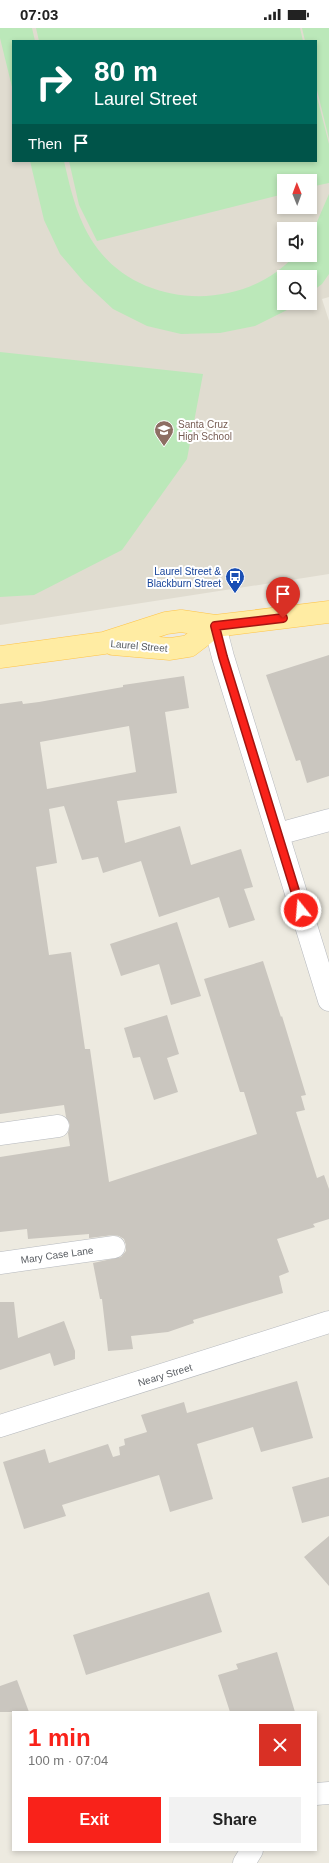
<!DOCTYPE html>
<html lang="en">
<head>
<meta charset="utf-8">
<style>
  body { margin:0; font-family:Helvetica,sans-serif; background:#f2f2f2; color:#222; height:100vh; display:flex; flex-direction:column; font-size:15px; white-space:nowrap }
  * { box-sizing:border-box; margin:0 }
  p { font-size:13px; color:#767676 }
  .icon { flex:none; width:22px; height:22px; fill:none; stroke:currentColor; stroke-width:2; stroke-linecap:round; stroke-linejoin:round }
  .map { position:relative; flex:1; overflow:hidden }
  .panel { position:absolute; left:12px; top:1683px; width:305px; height:140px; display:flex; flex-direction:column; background:#fff; border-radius:0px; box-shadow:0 2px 6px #0003 }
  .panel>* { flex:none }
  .hud { position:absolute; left:12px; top:12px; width:305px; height:122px; border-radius:0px; box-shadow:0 2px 6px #0003; background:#00695c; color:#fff; overflow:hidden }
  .needle { width:26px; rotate:359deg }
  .controls { position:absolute; left:277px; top:146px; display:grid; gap:8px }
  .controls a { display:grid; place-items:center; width:40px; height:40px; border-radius:0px; background:#fff; box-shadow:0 2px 6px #0003; font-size:20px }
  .pin { position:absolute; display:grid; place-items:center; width:34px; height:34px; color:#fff; margin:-41px -17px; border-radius:50% 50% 50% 0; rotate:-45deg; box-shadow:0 0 4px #0007 }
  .pin .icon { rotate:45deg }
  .me { position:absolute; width:44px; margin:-22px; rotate:343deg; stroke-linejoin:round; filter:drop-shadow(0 0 3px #0008) }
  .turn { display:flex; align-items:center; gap:14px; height:84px; padding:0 16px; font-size:18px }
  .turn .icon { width:52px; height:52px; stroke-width:2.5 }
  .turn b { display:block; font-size:28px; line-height:34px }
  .then { display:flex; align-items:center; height:38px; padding:0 16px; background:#0003; gap:8px; font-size:15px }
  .round { display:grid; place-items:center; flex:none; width:42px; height:42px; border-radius:0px; background:#f2f2f2 }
  .overview { display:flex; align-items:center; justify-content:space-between; height:68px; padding:0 16px }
  h1 { font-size:24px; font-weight:600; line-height:30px; color:#f9221a }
  .action { display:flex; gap:8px; margin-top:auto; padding:8px 16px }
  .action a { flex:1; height:46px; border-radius:0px; background:#f9221a; color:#fff; font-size:16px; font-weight:600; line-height:46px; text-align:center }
  .action a+a { background:#f2f2f2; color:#222 }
  .status { display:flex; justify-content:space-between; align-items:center; height:28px; padding:0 20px; background:#fff; direction:ltr }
  .status svg { height:11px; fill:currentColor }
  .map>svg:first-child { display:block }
  .education { fill:#e0dcd0; fill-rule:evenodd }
  .green { fill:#bbe8b9 }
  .building { fill:#cac6bf; fill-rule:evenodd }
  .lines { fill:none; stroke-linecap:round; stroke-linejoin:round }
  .minor-casing { stroke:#b6b9be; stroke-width:23 }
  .major-casing { stroke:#ffc448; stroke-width:23 }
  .minor { stroke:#fff; stroke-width:22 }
  .major { stroke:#ffeca3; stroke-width:22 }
  .route-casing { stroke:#a21611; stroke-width:10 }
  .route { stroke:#f9221a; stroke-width:7 }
  .labels { text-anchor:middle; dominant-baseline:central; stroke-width:4; stroke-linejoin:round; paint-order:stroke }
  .education-label { font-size:10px; fill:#785e54; stroke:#fff; text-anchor:start }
  .transit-label { font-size:10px; fill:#164399; stroke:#fff; text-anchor:end }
  .street-label { font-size:10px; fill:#595d62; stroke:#fff }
</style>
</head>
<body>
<div class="status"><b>07:03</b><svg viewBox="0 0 49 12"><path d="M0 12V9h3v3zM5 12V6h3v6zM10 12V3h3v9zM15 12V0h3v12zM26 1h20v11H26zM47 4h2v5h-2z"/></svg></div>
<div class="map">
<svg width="329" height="1835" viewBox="0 0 329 1835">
  <rect width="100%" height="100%" fill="#edeae0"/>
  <path class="education" d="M0 0H329V269L322 271 329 293V546L0 597ZM13 13H316V133H13ZM284 153H310V179H284ZM284 201H310V227H284ZM284 249H310V275H284Z"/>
  <path class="green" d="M0 0H32L35 13H13V63L0 10Z
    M36 0H300L303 13H39Z
    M302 0H329V111L316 58V13H305Z
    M316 65 329 116V155L310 159V153H284V166L97 213 79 177 69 133H316Z
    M30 133H64C71 164 78 194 97 220 143 282 245 284 295 227H310V210L329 166V246L322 256 310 265V249H284V275H298L289 281 255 298 220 305 181 306 147 298 113 281 84 254 60 226 44 192Z
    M0 324 203 346 187 431 122 522 34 567 0 569Z"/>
  <path class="building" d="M329 627V748L307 755 300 732 296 733 266 647Z
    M184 648 189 680 165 684 177 765 117 773 125 815 180 798 191 837 241 821 253 859 244 861 255 892 229 900 219 869 159 889 141 833 103 845 98 829 82 832 64 778 49 781 57 835 36 839 49 927 71 924 85 1021H90L109 1154 257 1106 244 1064H240L204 951 263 933 281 989 282 988 306 1067 301 1068 305 1082 296 1084 317 1150 324 1147 329 1161V1191L313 1196 315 1199 277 1211 289 1244 279 1248 283 1265 193 1292 194 1295 168 1304 131 1308 133 1321 108 1323 102 1271H100L93 1235 121 1229 126 1223V1217L124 1211 119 1208 113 1207 89 1210V1206L28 1211 27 1201 0 1204V1129L70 1118 68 1105 70 1097 66 1089 64 1077 0 1086V676L22 673 23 676 39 674 123 659V657ZM129 698 136 744 47 761 40 714Z
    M177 894 201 968 171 977 159 936 121 948 110 916Z
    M167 987 179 1026 167 1030 178 1064 154 1072 140 1029 133 1030 124 1000Z
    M0 1274H14L18 1310 64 1293 75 1323V1331L54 1338 50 1325 0 1342Z
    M297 1353 313 1410 261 1424 253 1399 197 1416 213 1471 170 1484 159 1447 62 1477 66 1488 24 1501 3 1434 45 1421 49 1435 108 1416 113 1429 120 1427 119 1419 125 1417 124 1411 147 1404 141 1387 184 1374 187 1385Z
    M329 1449V1488L302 1495 292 1459Z
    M329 1508V1558L304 1529Z
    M209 1564 222 1604 86 1647 73 1607Z
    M277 1624 295 1684H230L218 1647 238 1641 236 1636Z
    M17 1652 29 1684H0V1658Z"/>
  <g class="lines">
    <defs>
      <path id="minor" d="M215 598 223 629 329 972
        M278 806 329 792
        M0 1106 58 1098
        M0 1235 114 1219
        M0 1398 329 1294
        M316 1766 329 1765
        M244 1835 252 1822"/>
      <path id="major" d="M113 616 170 621 189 618 215 598
        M0 629 104 615 166 595 181 593 215 598 329 584"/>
    </defs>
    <use href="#minor" class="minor-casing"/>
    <use href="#major" class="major-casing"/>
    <use href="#minor" class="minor"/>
    <use href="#major" class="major"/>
  </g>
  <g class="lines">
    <defs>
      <path id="route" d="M283 590 215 598 223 629 301 882"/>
    </defs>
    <use href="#route" class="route-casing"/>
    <use href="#route" class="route"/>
  </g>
  <defs>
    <symbol id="school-pin" viewBox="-11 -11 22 30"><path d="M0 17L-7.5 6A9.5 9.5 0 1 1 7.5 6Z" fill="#8d6e63" stroke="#fff"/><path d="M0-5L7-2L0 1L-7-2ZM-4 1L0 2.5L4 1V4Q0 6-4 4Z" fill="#fff"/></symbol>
    <symbol id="bus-pin" viewBox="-11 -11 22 30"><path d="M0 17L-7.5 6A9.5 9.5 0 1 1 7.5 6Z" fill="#1a4fb4" stroke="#fff"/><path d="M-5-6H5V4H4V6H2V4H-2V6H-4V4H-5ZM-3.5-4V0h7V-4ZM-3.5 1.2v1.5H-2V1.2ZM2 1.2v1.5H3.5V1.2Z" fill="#fff"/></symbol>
  </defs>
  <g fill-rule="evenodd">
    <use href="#school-pin" x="153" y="391" width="22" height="30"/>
    <use href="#bus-pin" x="224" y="538" width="22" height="30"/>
  </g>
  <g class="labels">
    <g class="education-label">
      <text x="178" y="396">Santa Cruz<tspan x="178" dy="12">High School</tspan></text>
    </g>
    <g class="transit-label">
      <text x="221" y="543">Laurel Street &amp;<tspan x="221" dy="12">Blackburn Street</tspan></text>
    </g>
    <g class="street-label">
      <text transform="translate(139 618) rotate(5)">Laurel Street</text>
      <text transform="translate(57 1227) rotate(-8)">Mary Case Lane</text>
      <text transform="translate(165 1347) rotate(-17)">Neary Street</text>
    </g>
  </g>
</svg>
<div class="controls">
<a><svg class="needle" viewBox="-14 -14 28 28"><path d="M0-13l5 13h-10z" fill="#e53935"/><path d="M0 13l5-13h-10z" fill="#767676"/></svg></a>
<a><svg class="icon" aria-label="sound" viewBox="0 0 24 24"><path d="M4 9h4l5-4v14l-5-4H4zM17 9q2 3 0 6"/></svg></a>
<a><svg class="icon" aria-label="search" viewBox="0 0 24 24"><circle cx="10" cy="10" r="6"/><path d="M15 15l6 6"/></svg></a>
</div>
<div class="pin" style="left:283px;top:590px;background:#d93025"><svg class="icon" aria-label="arrive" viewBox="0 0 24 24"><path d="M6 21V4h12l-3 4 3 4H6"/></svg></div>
<svg class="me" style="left:301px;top:882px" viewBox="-20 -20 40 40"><circle r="17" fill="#f9221a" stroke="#fff" stroke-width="3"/><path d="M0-11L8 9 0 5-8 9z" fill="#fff"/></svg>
<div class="hud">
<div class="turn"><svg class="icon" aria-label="right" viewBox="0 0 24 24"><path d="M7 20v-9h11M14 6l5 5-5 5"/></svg><div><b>80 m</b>Laurel Street</div></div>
<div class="then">Then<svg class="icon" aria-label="arrive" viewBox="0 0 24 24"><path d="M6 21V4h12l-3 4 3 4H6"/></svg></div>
</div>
<section class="panel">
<div class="overview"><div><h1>1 min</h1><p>100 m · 07:04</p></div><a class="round" style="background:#d93025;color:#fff"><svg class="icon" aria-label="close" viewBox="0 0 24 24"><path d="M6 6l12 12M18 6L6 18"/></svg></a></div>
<div class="action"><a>Exit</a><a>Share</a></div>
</section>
</div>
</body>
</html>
